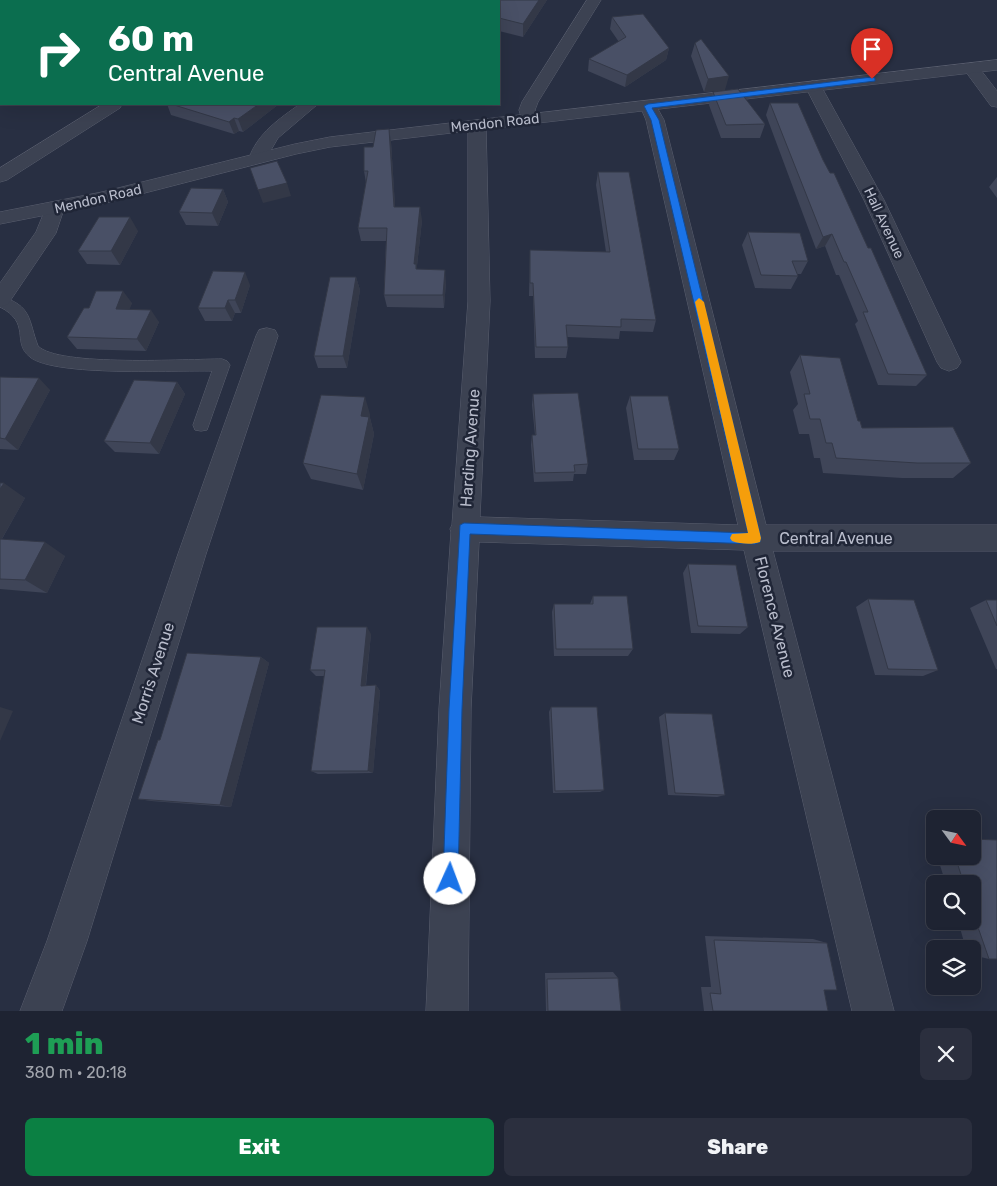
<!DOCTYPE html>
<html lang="en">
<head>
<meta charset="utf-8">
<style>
  body { margin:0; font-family:Rubik,sans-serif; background:#2b2f3e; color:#f1f3f6; height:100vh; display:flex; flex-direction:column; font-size:19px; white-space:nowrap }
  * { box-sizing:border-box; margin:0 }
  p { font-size:16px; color:#a1a4ac }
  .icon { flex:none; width:28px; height:28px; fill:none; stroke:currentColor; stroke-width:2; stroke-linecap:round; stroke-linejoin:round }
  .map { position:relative; height:1011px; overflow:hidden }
  .sheet { display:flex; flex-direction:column; background:#1e2332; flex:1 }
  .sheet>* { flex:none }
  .banner { position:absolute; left:0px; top:0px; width:500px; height:105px; box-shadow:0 5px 20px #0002,0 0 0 1px #3c404d; background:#0b6e4f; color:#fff; overflow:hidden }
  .needle { width:32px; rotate:123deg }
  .buttons { position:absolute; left:926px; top:810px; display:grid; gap:10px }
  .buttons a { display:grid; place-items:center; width:55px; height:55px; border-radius:8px; background:#1e2332; box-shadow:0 5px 20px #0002,0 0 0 1px #3c404d; font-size:25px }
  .pin { position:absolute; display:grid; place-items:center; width:42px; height:42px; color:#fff; margin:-51px -21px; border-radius:50% 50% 50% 0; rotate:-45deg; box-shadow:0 0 5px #0007 }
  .pin .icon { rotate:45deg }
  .me { position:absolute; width:55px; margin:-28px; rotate:2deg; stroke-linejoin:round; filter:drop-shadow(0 0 4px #0008) }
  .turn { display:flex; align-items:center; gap:18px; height:105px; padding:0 25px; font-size:22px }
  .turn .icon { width:65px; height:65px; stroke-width:2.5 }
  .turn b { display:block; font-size:35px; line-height:42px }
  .round { display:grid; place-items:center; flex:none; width:52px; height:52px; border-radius:8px; background:#2b2f3e }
  .summary { display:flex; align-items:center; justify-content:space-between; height:85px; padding:0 25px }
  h1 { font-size:30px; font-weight:800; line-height:38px; color:#1e9e55 }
  .primary-button { display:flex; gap:10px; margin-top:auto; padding:10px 25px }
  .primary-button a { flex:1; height:58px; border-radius:8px; background:#0b8043; color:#fff; font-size:20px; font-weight:800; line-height:58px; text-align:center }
  .primary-button a+a { background:#2b2f3e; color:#f1f3f6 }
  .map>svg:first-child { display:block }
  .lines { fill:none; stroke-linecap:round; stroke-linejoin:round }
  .service-casing { stroke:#5a5f6f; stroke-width:1 }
  .minor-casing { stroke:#5a5f6f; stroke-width:1 }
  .tertiary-casing { stroke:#5a5f6f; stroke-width:1 }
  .service { fill:#3c4252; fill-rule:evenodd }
  .minor { fill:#3c4252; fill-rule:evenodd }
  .tertiary { fill:#3c4252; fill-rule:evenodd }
  .wall { fill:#3f4558 }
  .shaded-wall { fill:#333847 }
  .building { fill:#495066; stroke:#333847 }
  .route { fill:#1a73e8; stroke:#114b97 }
  .slow { fill:#f59e0b }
  .labels { text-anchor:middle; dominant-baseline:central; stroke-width:5; stroke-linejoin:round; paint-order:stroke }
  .far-street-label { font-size:14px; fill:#b9bdcc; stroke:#202637 }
  .street-label { font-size:16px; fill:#b9bdcc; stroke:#202637 }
</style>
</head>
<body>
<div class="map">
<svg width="997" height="1011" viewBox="0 0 997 1011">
  <rect width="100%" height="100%" fill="#282f42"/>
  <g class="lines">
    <defs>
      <path id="service" d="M0 296C33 306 28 320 38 346 58 367 189 359 222 359L227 361 230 365 207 430 201 431 195 430 193 425 212 371C176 370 55 377 30 357 11 342 32 323 0 307Z"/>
      <path id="minor" d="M94 0H108L109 1H95Z
        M587 0H601L538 102 535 110 538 119 535 123 529 124 523 123 519 110 522 102Z
        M971 63 977 65 997 91V107L991 106 963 68 965 65Z
        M813 81 819 83 821 86 884 200 961 362 957 368 949 371 941 368 937 362 864 200 805 86 807 83Z
        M648 101 654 102 664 120 766 525H997V551H773L894 1011H852L744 550 479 542 471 709 468 1011H426L439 709 451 532 450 529 452 525 468 301V125L471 121 477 120 483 121 486 125 490 301 480 517 738 525 646 120 640 106 642 102Z
        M103 104H122L120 108 7 180 0 182V168Z
        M300 104H318L278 138 264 162 258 163 252 162 249 158C258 133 279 119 300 104Z
        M54 203 61 205 64 209 56 233 8 304 0 307V283L36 232 47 205Z
        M267 328 275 330 278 336 206 554 87 941 62 1011H20L47 941 178 554 256 336 259 330Z"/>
      <path id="tertiary" d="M997 60V70L330 147 296 154 102 204 0 224V212L102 192 295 144 330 137Z"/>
    </defs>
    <use href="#service" class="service-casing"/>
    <use href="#minor" class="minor-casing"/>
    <use href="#tertiary" class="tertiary-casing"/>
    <use href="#service" class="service"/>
    <use href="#minor" class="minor"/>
    <use href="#tertiary" class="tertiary"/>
  </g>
  <path class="wall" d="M461 0H547L523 37 499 31V1Z
    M612 17 669 48 666 60 625 87 588 71 589 59 619 42 610 29Z
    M695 43 725 90 704 92 691 56Z
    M713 92 765 124 760 138H721L709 105Z
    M770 103 823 160 868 248 927 375 916 386 878 385 855 324 858 321 839 275H836L825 246 816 249 766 115Z
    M167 104H279L243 132 239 131 234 134 171 115Z
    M389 129 391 142 395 207 422 220 417 266V269L446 282 444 308 387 307 384 295 386 241H361L358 228 366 183 364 171 373 147Z
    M598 172 656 320 653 332 620 331 619 339 567 337 568 347 566 358H535L533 296H529L530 250 606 252 596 185Z
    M997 177V198L989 187Z
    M223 189 228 202 218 226 186 225 179 212Z
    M138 231 120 265 87 264 78 251Z
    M748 232 808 261 801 274H797L798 276 791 289 755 288 742 245Z
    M356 277 360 290 347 368H318L314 356Z
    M250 285 241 313H235L232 321H205L198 308Z
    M132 303 129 309 159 322 146 351 77 349 67 337 89 308Z
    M800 355 862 428 971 463 953 478H902L823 473 820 458H814L809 434H799L793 410 798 404 790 372Z
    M0 377 50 390 18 450 0 449Z
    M177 382 185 394 159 454 115 452 104 441Z
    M533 394 588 464 586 474H574L573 481 534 482 531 445 532 435H535L532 405Z
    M630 396 679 449 674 460H634L626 408Z
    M370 414V418L374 434 363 490 311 479 303 463Z
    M0 483 25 498 2 539 65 556 47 593 0 589Z
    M688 564 748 627 740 634 691 633 683 573Z
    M593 596 633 649 628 656H554L552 612 554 604H590Z
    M868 599 938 670 923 676 875 675 856 607Z
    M986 600H997V669H996L970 608Z
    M371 634 366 686 376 685 380 691 373 773 318 774 311 771 324 676H316L310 670Z
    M261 657 269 663 231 807 151 801 138 799 160 740Z
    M551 707 604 790 600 792 553 793 549 712Z
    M665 713 725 795 717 797 668 795 659 717Z
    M931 839H935V851Z
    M937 856H972L989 959 972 955V949H966L958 921H972V884H946Z
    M705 936 813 939 827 943 824 990 828 1011H704L701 987H711Z
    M613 972 618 978 621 1011H546L545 973Z"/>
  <path class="shaded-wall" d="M539 0H547L523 37V24Z
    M669 48 666 60 625 87 627 75Z
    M1 68V84L0 85V69Z
    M729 76 725 90 704 92 708 79Z
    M259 104H279L243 132 238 119Z
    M234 118 239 131 234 134 229 122Z
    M389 129 391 142 396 220 394 207Z
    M287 183 291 196 263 203 258 190Z
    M223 189 228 202 218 226 212 213Z
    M420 207 422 220 417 266 418 277 414 264Z
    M130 217 138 231 120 265 111 251Z
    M832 234 825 246 816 249 823 237Z
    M445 270 446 282 444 308 443 295Z
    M245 272 250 285 241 313 235 300Z
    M356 277 360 290 347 368 343 356Z
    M123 291 132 303 125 321 116 309Z
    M228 300 235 313 232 321 225 308Z
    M151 310 159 322 146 351 137 339Z
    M39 378 50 390 18 450 5 439Z
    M177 382 185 394 159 454 150 443Z
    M365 397 370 414V418L374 434 363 490 357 474 361 416Z
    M4 483 25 498 0 542V489Z
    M45 542 65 556 47 593 25 580Z
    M367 627 371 634 365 691 361 686Z
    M261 657 269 663 231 807 220 805Z
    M376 685 380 691 373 773 368 771Z
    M0 707 13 711 0 741Z"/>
  <path class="building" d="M152 0H331L329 1H154Z
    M461 0H539L523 24 499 18V1H459Z
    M643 14 669 48 627 75 589 59 626 37 612 17Z
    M701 39 729 76 708 79 695 43Z
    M0 45H1V68L0 69Z
    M738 89 765 124 726 125 713 92Z
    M770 103H798L823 160 830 173H834L868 248H871L927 375 888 374 863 312H868L846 262H844L832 234 823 237Z
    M171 104H259L238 119 234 118 229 122Z
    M389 129 394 207H420L414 264H416V269L445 270 443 295H384L387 228H358L368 171H364V147H373L376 130Z
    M277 161 287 183 258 190 250 168Z
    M598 172H629L656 320 621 319V327L566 325 568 347H536L533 283H530V250L610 252Z
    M191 188 223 189 212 213 179 212Z
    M99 217H130L111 251H78Z
    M748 232 800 233 808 261H792L798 276 761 275Z
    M213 271 245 272 235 300H228L225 308H198Z
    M330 277H356L343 356H314Z
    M96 291H123L116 309 151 310 137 339 67 337 84 308H89Z
    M800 355 840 358 858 421H860L862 428 953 427 971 463H917L836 458 832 443H826L820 419H810L804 394H810Z
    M0 377 39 378 5 439 0 438Z
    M134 380 177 382 150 443 104 441Z
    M578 393 588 464 574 465 575 472 535 473 532 435H536L533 394Z
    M321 395 365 397 361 416 369 417 357 474 303 463Z
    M630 396H668L679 449H638Z
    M0 483H4L0 489Z
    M0 539 45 542 25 580 0 579Z
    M688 564 736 565 748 627 698 626Z
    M593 596H627L633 649H556L554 604H593Z
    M868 599 914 600 938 670 888 669Z
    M986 600H997V626Z
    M317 627H367L361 686 376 685 368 771H311L325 670H310Z
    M187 653 261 657 220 805 138 799 158 740H160Z
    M551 707H597L604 790 555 791Z
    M665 713 712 714 725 795 675 793Z
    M972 839 997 840V959H989L972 910V884H964L955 856H972Z
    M714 940 827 943 837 990H824L828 1011H713L710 993 721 994Z
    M618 978 621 1011H548L547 979Z"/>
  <path class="route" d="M872 77 875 78V81L652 108 659 120 761 538 760 542 755 544 470 534 462 709 458 879 456 884 450 887 445 884 443 879 449 709 460 525 464 523 748 533 651 120 644 106 648 104Z"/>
  <path class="slow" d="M699 298 704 302 761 538 760 542C752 545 740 544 732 541L730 538 732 534 748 533 695 302Z"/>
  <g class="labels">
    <g class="far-street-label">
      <text transform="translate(495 123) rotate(-6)">Mendon Road</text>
      <text transform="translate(98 199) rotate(-13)">Mendon Road</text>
      <text transform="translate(884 223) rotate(65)">Hall Avenue</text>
    </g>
    <g class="street-label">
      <text transform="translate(470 448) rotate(-86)">Harding Avenue</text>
      <text x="836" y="538">Central Avenue</text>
      <text transform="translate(775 617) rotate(76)">Florence Avenue</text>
      <text transform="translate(153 673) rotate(-72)">Morris Avenue</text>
    </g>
  </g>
</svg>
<div class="buttons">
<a><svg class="needle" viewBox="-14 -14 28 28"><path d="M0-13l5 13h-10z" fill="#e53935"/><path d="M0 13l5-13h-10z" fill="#a1a4ac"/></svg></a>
<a><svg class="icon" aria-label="search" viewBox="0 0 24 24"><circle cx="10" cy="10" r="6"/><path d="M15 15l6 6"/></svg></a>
<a><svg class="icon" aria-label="layers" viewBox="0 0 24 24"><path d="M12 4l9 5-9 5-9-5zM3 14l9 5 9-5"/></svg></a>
</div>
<div class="pin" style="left:872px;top:79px;background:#d93025"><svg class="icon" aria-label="arrive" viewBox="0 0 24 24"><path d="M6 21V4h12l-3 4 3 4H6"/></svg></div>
<svg class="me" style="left:450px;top:879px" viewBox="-20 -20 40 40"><circle r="19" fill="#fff"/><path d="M0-13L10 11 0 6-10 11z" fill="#1a73e8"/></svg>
<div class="banner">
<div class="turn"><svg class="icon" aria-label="right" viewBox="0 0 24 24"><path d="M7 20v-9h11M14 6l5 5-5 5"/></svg><div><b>60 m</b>Central Avenue</div></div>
</div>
</div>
<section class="sheet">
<div class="summary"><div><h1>1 min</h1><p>380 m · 20:18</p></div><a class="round"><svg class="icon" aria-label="close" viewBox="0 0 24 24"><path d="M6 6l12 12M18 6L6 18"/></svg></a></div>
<div class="primary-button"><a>Exit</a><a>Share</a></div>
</section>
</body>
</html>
